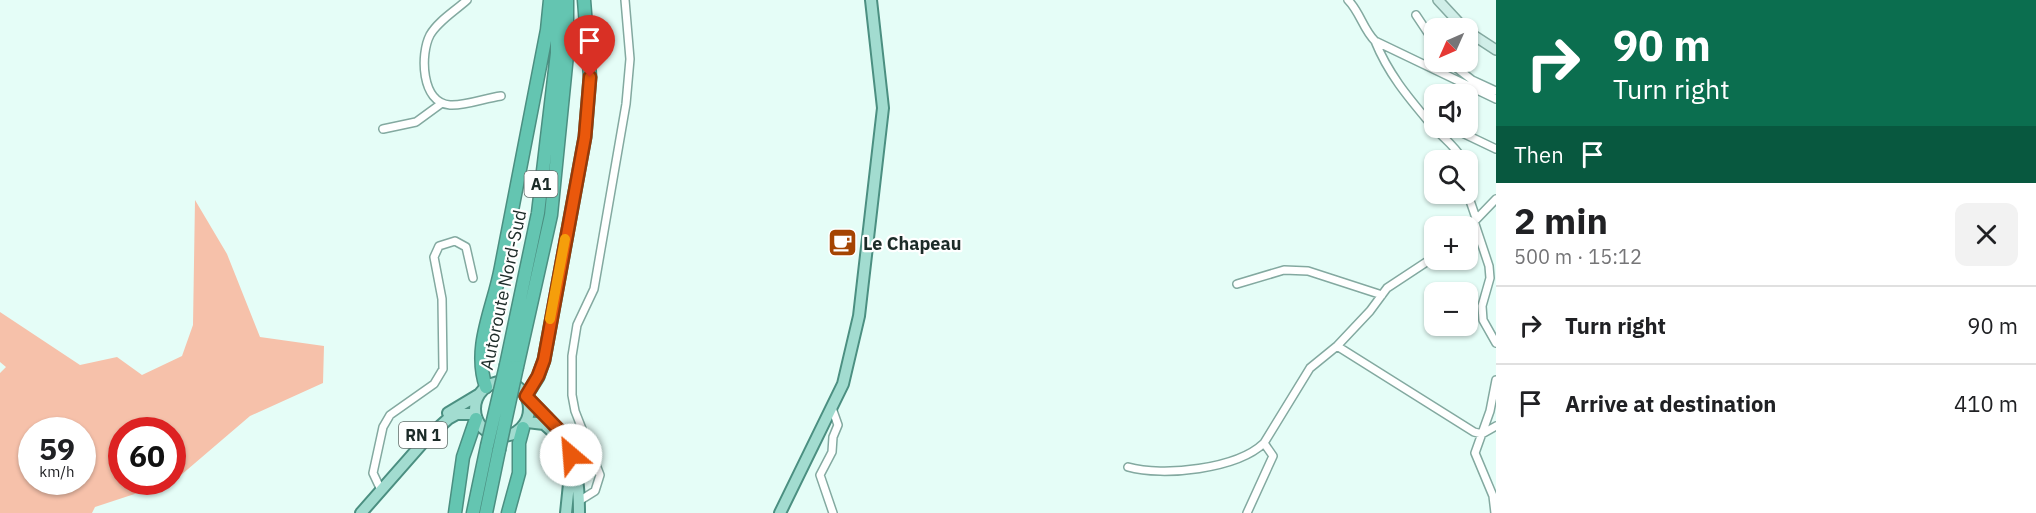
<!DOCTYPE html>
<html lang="en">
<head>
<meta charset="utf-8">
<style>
  body { margin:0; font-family:"IBM Plex Sans",sans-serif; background:#f2f2f2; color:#202124; height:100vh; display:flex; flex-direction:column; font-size:22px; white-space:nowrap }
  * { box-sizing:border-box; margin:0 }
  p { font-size:20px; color:#757577 }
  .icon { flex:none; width:33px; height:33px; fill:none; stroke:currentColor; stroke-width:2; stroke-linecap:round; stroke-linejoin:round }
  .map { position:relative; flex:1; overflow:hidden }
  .side { display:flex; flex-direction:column; background:#fff; width:540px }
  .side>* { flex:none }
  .banner { background:#0b6e4f; color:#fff; overflow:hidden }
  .needle { width:39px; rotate:225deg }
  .buttons { position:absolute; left:1424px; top:18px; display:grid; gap:12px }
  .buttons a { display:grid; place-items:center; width:54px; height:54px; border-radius:12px; background:#fff; box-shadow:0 2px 4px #0004; font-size:30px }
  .speed { position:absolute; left:18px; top:417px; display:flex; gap:12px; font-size:30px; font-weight:700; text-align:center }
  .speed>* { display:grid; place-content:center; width:78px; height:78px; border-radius:50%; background:#fff; box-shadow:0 2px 4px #0004; line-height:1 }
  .speed small { font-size:15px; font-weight:400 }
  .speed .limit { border:9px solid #d22; background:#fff; color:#111 }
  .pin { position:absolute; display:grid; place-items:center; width:51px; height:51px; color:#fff; margin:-62px -26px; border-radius:50% 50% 50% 0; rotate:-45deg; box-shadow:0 0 6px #0007 }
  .pin .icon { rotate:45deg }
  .me { position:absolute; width:66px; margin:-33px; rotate:333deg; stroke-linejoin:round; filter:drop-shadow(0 0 4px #0008) }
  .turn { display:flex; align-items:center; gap:21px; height:126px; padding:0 18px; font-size:27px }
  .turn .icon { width:78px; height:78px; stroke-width:2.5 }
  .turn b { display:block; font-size:42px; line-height:51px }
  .then { display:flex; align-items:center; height:57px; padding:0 18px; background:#0003; gap:12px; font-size:22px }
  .round { display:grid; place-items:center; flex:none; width:63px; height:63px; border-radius:12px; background:#f2f2f2 }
  .summary { display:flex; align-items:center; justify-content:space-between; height:102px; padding:0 18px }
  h1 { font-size:36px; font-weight:700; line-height:45px }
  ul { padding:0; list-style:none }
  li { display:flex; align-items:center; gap:18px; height:78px; padding:0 18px; border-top:2px solid #e0e0e0 }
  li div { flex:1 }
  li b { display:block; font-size:22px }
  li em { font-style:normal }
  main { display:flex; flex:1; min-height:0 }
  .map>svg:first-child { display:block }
  .green { fill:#f6c1aa; fill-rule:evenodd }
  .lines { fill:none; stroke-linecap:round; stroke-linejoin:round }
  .minor-casing { stroke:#83a9a0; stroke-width:10 }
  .secondary-casing { stroke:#83a9a0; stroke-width:12 }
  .primary-casing { stroke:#4b8f81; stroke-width:14 }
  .motorway-casing { stroke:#4b8f81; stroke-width:15 }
  .minor { stroke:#fff; stroke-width:7 }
  .secondary { stroke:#d0eee8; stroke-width:9 }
  .primary { stroke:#a2dcd0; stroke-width:10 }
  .motorway { stroke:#64c5b1; stroke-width:12 }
  .motorway-bridge-casing { stroke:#4b8f81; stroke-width:15; stroke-linecap:butt }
  .motorway-bridge { stroke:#64c5b1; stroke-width:12 }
  .route-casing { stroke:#983908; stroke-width:15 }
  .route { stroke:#ea580c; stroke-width:10 }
  .slow { stroke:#f59e0b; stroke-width:10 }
  .labels { text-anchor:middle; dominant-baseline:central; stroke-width:4.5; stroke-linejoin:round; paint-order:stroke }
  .shield { fill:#fff; stroke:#606b68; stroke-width:1.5 }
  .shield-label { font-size:16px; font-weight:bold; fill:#1c2b28 }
  .poi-label { font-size:18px; font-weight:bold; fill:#1c2b28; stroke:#fff; text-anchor:start }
  .street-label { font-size:18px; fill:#1c2b28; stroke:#fff }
</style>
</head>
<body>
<main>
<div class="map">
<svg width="1496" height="513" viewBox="0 0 1496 513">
  <rect width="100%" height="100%" fill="#e5fdf7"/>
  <path class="green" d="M195 200 227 254 260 337 324 346 323 383 250 416 174 481 172 430H122V482H171L95 507 92 513H0V373L6 367 0 362V312L80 365 117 357 142 375 182 356 193 325ZM32 430H82V482H32Z"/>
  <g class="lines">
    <defs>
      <path id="minor" d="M467 0C455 11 438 21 430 35 420 54 421 103 450 105 466 106 485 98 501 96
        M1348 0C1360 12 1363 29 1375 41L1496 99
        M1416 15 1434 42
        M1375 41C1388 73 1407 96 1429 122 1440 136 1454 144 1463 160
        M1449 62 1472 80 1496 91
        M1452 128 1496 149
        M383 129 416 122 442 103
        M1467 192 1476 218
        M1474 221 1489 266 1490 278 1482 306 1483 320 1496 343
        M1467 229 1496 199
        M1237 284 1284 270 1308 271 1382 295
        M1337 346 1474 432 1482 434 1496 426
        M832 408 838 425 833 437 832 452 820 475 833 513
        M1128 467C1163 477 1237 469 1264 443L1310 368 1337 346 1370 311 1387 288 1434 257
        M381 490 373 473 383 427 390 415 434 384 443 369 442 299 434 257 439 246 455 241 466 247 473 278
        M579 501 595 491 600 475 575 411 572 395V356L577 325 594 289 626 104 630 59 625 0
        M1247 513 1273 456 1264 443
        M1495 513 1493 496 1475 453 1490 411 1496 380"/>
      <path id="secondary" d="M1438 0 1464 28
        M1467 31 1496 50"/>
      <path id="primary" d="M475 409a27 27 0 1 1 54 0a27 27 0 1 1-54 0Z
        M528 398C568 438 579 454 579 513
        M448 413 478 395
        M527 422 544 424 553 432
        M361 513 427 438 448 419 457 414H475
        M566 513 570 474
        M780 513 843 384 859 316 883 108 871 0"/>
      <path id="motorway" d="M506 365 538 213 557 53V0
        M517 367 551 215 567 55V0
        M486 387C472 346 494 307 501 267 516 188 531 109 547 30L550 0
        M526 396 538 377 544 360 585 137 590 77 584 0
        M455 513 463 457 476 419
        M473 513 487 446
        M486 513 499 450
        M508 513 519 473V443L523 428"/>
    </defs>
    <use href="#minor" class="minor-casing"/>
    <use href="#secondary" class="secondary-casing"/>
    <use href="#primary" class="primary-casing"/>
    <use href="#motorway" class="motorway-casing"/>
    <use href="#minor" class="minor"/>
    <use href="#secondary" class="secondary"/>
    <use href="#primary" class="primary"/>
    <use href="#motorway" class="motorway"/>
    <defs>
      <path id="motorway-bridge" d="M487 446 506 365
        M499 450 517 367"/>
    </defs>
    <use href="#motorway-bridge" class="motorway-bridge-casing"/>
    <use href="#motorway-bridge" class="motorway-bridge"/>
  </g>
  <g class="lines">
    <defs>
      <path id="route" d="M571 455 561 432 526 396 538 376 544 360 585 137 590 77"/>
    </defs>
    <use href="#route" class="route-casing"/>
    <use href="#route" class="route"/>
    <path class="slow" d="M550 319 565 239"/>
  </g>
  <defs>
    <symbol id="cafe-square" viewBox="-11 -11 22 22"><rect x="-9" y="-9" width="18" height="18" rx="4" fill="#a54402" stroke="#fff"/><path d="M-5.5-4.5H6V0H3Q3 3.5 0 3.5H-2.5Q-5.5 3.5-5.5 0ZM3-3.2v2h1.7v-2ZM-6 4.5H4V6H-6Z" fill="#fff"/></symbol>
  </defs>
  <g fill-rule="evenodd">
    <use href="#cafe-square" x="826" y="226" width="33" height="33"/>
  </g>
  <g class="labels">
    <g class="shield">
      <rect x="524.5" y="171" width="33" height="26" rx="4.5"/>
      <rect x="399" y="422" width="48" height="26" rx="4.5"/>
    </g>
    <g class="shield-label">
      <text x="541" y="184">A1</text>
      <text x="423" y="435">RN 1</text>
    </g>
    <g class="poi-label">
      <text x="863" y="243">Le Chapeau</text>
    </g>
    <g class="street-label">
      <text transform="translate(503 290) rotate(-78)">Autoroute Nord-Sud</text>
    </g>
  </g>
</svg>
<div class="buttons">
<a><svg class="needle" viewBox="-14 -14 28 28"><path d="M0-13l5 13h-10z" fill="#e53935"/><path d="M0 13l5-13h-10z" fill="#757577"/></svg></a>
<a><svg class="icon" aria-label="sound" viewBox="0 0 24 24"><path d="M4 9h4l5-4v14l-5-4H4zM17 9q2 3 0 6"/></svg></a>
<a><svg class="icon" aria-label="search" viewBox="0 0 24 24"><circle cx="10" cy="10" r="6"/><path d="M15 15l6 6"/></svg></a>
<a>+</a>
<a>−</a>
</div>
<div class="speed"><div>59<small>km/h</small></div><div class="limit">60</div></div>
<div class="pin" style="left:590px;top:77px;background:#d93025"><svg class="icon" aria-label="arrive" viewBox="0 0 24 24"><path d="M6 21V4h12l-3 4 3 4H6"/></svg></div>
<svg class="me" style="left:571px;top:455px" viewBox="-20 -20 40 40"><circle r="19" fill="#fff"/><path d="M0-13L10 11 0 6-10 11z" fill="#ea580c"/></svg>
</div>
<section class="side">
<div class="banner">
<div class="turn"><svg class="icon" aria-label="right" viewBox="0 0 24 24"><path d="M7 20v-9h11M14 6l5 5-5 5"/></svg><div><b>90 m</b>Turn right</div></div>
<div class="then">Then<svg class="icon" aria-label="arrive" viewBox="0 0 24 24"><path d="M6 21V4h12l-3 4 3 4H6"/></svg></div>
</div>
<div class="summary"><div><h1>2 min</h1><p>500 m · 15:12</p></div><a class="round"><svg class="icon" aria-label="close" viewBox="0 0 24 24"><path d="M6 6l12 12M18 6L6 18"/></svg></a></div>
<ul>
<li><svg class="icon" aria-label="right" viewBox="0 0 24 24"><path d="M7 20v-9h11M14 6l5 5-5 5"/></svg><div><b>Turn right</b></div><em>90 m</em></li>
<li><svg class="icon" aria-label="arrive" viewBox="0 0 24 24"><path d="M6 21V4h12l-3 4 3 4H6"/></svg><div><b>Arrive at destination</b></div><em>410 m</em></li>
</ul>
</section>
</main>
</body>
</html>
